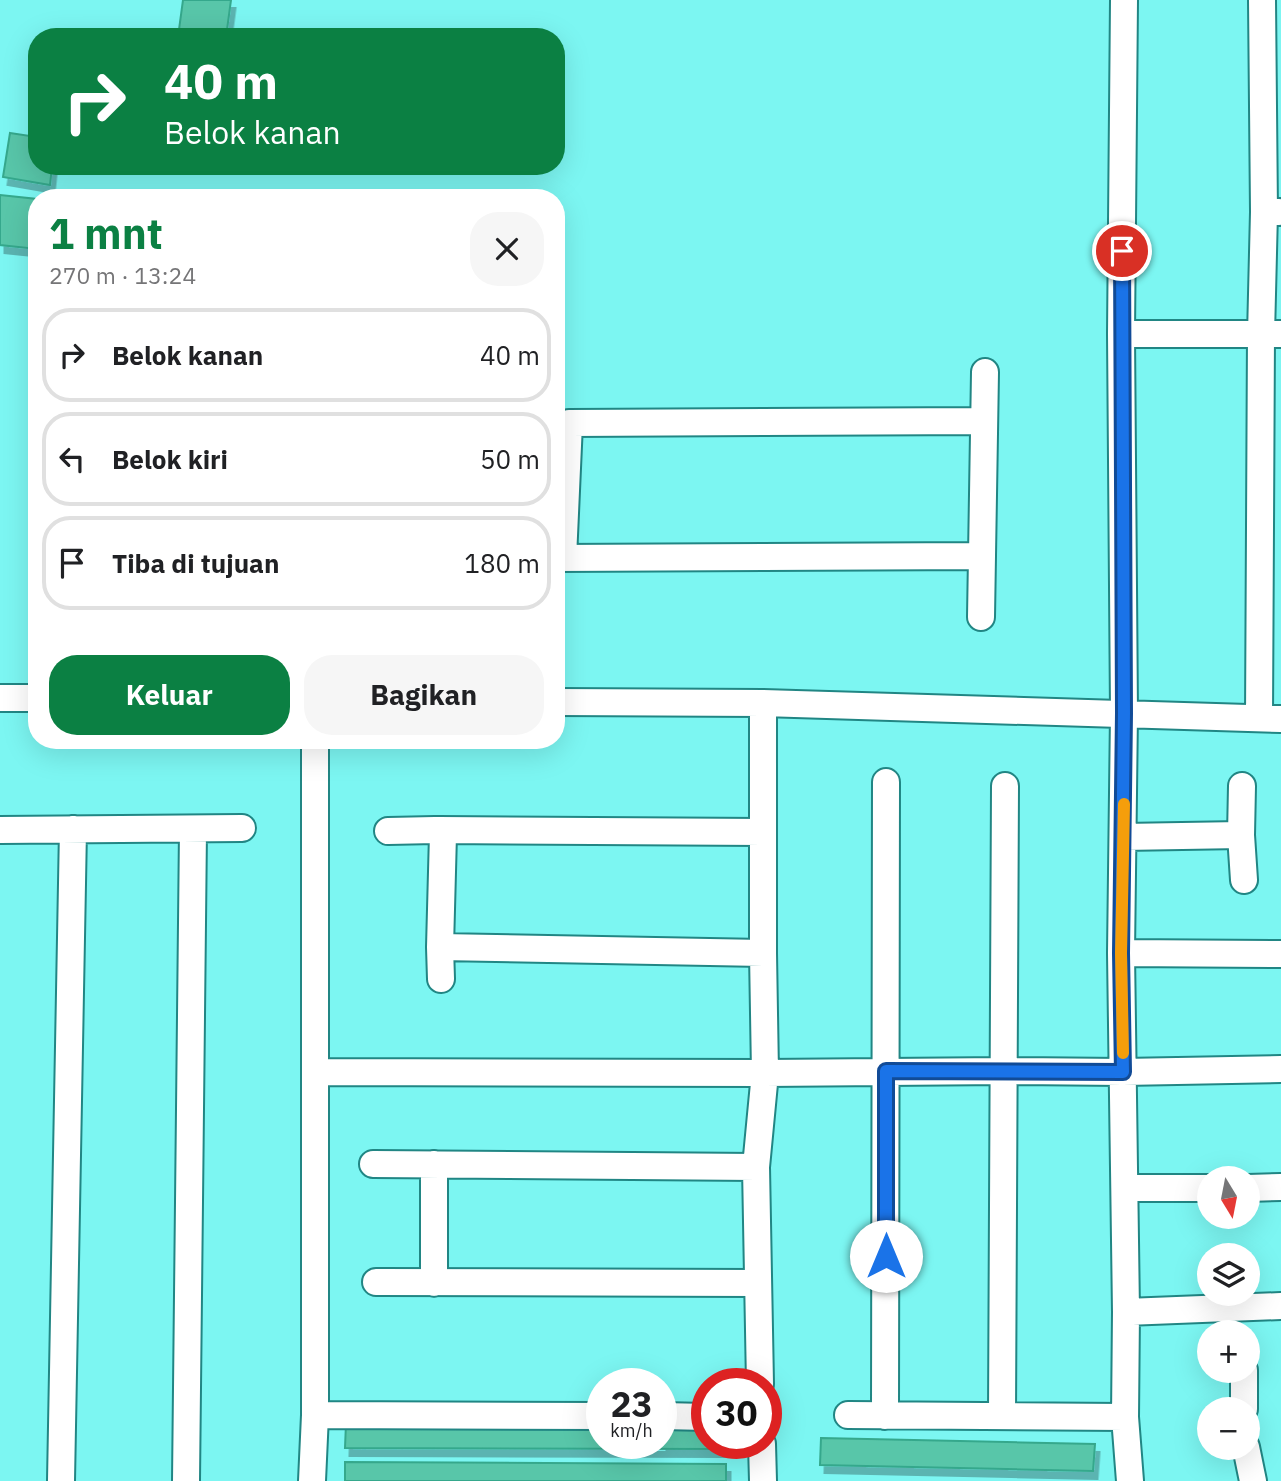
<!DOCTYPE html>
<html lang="id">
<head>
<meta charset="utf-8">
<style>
  body { margin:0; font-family:"IBM Plex Sans",sans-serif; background:#f6f6f6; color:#202124; height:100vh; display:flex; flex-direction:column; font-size:26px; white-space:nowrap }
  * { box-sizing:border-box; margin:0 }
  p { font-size:23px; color:#757577 }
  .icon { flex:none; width:38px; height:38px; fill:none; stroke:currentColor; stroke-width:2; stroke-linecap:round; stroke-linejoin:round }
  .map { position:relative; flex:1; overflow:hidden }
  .sheet { position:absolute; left:28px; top:189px; width:537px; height:560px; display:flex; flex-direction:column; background:#fff; border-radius:28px; box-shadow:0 7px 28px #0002 }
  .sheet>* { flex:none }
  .top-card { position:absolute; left:28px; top:28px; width:537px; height:147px; border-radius:28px; box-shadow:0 7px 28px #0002; background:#0b8043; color:#fff; overflow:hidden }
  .needle { width:46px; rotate:170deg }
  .fabs { position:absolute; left:1197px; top:1166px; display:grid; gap:14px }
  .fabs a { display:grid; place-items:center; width:63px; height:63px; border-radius:50%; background:#fff; box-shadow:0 7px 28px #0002; font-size:35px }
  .speed { position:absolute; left:586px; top:1368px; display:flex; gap:14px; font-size:35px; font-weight:700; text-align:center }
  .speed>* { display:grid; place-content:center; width:91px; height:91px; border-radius:50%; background:#fff; box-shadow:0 7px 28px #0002; line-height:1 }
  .speed small { font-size:18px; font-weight:400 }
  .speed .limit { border:10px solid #d22; background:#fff; color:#111 }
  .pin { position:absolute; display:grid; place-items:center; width:60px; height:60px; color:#fff; margin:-30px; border:4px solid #fff; border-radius:50%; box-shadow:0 2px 7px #0007 }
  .me { position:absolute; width:77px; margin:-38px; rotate:0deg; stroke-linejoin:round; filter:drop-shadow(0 0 5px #0008) }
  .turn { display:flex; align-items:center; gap:24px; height:147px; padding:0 21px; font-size:32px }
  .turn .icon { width:91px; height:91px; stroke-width:2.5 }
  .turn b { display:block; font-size:49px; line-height:60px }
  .round { display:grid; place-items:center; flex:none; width:74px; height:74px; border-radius:28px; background:#f6f6f6 }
  .head { display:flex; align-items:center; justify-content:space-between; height:119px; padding:0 21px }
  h1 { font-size:42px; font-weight:700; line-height:52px; color:#0b8043 }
  .action { display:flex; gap:14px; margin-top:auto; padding:14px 21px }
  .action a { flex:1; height:80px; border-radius:28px; background:#0b8043; color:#fff; font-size:28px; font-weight:700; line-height:80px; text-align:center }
  .action a+a { background:#f6f6f6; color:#202124 }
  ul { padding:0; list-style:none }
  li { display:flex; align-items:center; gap:21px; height:94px; margin:0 14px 10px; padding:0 7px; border:4px solid #e0e0e0; border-radius:28px }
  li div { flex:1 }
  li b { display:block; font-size:26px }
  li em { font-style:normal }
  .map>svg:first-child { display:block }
  .building { fill:#59c6a9; stroke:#36a88c; stroke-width:2; filter:url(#shadow) }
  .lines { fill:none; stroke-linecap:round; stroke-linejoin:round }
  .minor-casing { stroke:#218684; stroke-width:30 }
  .minor { stroke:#fff; stroke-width:26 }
  .route-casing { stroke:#114b97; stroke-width:18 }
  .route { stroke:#1a73e8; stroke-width:12 }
  .slow { stroke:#f59e0b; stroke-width:12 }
</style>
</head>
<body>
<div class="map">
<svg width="1281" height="1481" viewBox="0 0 1281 1481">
  <defs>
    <filter id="shadow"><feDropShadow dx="4.5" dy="8" stdDeviation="0" flood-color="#0004"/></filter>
  </defs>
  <rect width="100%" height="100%" fill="#7cf6f2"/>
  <path class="building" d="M183 0H231L226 37H178Z
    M10 133 37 137V166H52L50 185 3 177Z
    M0 195 37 199V249L0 245Z
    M346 1423H602V1444H662V1424H707V1444H728L727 1449 345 1448Z
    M821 1438 1095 1444 1093 1471 820 1465Z
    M345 1462 726 1464V1481H345Z"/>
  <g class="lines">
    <defs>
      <path id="minor" d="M1124 0 1121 334 1124 713 1121 953 1126 1312 1125 1417 1130 1481
        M1262 0 1264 212H1279
        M1121 334H1281
        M556 558 982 556 985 372
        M563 558 569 423 984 421
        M981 617 982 556
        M0 698H37
        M556 702 763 703 1281 719
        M1259 718 1261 335 1264 212
        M1242 786 1241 835 1244 880
        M0 830 242 828
        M439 830 763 832
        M388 831 435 830H439L443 834 440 947 441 979
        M1123 837 1241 835
        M440 947 763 953
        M1121 953 1281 954
        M315 1072 765 1073 1005 1071 1123 1072 1281 1069
        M373 1164 756 1167
        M434 1164V1283
        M1125 1188H1209
        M1248 1188 1281 1187
        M376 1282 757 1283
        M1126 1312 1281 1306
        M760 1384 756 1167 765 1073 763 953V703
        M1244 1409V1370
        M315 1415 602 1416
        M848 1415 1125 1417
        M662 1416 707 1417
        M885 1416 886 782
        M1002 1416 1005 786
        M762 1444 763 1481
        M1246 1447 1253 1481
        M61 1481 73 829
        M186 1481 193 830
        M312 1481 315 1415V740"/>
    </defs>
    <use href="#minor" class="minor-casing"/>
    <use href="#minor" class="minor"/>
  </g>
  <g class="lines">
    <defs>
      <path id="route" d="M886 1256V1071L1123 1072 1121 953 1124 713 1122 251"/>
    </defs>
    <use href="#route" class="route-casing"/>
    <use href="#route" class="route"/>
    <path class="slow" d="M1123 1053 1121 953 1124 804"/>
  </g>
</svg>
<div class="fabs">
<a><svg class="needle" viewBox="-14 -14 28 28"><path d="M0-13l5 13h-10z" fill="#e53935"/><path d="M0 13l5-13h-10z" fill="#757577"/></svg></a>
<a><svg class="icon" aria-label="layers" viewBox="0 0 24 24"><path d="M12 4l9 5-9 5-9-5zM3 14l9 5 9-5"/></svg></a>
<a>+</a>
<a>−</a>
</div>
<div class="speed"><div>23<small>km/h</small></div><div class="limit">30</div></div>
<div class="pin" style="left:1122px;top:251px;background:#d93025"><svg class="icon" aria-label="arrive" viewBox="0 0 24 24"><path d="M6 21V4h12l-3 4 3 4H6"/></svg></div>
<svg class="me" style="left:886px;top:1256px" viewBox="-20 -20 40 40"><circle r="19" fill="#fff"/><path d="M0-13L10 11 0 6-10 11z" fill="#1a73e8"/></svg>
<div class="top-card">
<div class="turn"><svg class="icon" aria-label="right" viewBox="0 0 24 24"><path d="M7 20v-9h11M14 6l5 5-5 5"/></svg><div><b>40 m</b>Belok kanan</div></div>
</div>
<section class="sheet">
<div class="head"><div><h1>1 mnt</h1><p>270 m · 13:24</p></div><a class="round"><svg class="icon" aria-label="close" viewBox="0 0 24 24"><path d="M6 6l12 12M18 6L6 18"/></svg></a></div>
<ul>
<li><svg class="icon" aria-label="right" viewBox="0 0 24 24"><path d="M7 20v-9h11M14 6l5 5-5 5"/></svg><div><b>Belok kanan</b></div><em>40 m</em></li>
<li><svg class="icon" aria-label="left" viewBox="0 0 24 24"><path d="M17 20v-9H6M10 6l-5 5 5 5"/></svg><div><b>Belok kiri</b></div><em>50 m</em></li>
<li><svg class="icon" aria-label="arrive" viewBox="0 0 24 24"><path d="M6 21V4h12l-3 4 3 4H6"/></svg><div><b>Tiba di tujuan</b></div><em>180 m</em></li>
</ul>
<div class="action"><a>Keluar</a><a>Bagikan</a></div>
</section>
</div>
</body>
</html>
